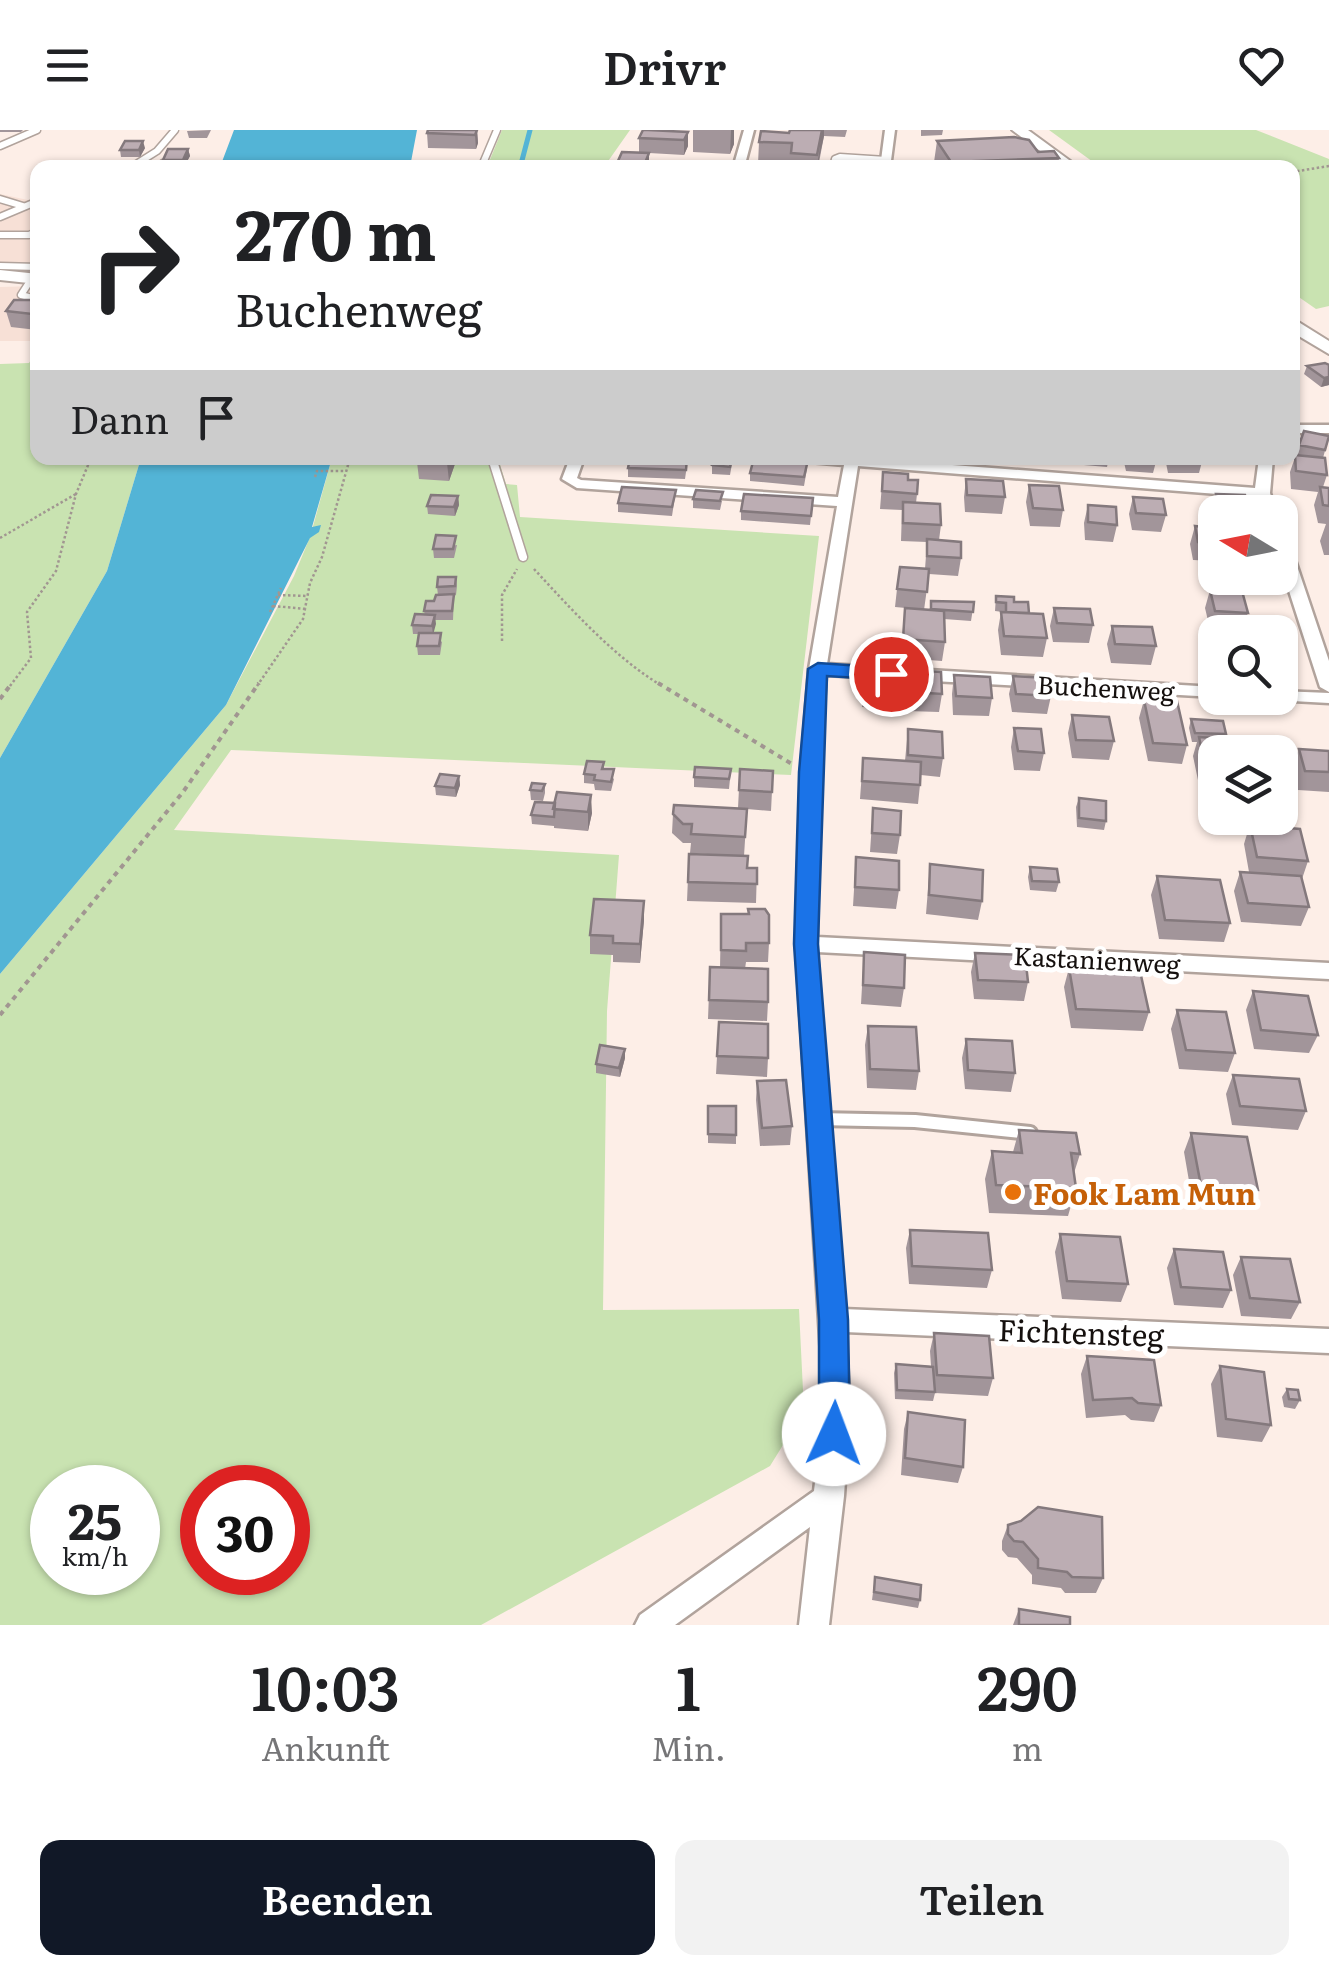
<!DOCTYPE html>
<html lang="de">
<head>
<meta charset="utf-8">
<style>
  body { margin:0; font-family:Literata,serif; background:#f2f2f2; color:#202124; height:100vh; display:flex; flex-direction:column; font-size:38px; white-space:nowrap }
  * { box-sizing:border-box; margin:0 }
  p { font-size:32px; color:#757577 }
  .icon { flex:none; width:55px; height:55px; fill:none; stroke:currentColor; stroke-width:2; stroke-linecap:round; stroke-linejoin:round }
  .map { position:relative; height:1495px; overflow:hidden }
  .details { display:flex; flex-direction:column; background:#fff; flex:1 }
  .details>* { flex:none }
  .hud { position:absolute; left:30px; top:30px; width:1270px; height:305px; border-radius:20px; box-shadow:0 2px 8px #0004; background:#fff; color:#202124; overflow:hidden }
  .needle { width:65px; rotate:280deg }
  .tools { position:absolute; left:1198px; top:365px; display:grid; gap:20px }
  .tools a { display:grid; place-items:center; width:100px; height:100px; border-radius:20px; background:#fff; box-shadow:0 2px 8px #0004; font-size:50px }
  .speed { position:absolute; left:30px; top:1335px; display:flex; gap:20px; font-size:50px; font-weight:700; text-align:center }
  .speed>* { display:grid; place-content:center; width:130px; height:130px; border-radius:50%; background:#fff; box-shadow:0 2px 8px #0004; line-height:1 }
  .speed small { font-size:25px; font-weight:400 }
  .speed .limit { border:15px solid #d22; background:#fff; color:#111 }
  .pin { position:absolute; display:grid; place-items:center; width:85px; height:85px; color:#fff; margin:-42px; border:5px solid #fff; border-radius:50%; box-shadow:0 2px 10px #0007 }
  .me { position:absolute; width:110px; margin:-55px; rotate:2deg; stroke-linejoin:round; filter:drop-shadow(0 0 8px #0008) }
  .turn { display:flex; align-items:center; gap:35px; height:210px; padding:0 40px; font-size:45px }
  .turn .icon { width:130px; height:130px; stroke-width:2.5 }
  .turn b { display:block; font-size:70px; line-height:85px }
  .then { display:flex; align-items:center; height:95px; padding:0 40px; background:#0003; gap:20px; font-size:38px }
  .eta { display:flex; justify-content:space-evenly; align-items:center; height:170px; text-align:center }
  .eta b { font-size:60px; font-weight:600; line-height:70px }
  .cta { display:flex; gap:20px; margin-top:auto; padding:20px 40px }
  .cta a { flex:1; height:115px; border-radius:20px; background:#111827; color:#fff; font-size:40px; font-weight:600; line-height:115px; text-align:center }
  .cta a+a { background:#f2f2f2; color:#202124 }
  header { display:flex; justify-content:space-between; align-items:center; height:130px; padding:0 40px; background:#fff; font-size:45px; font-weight:600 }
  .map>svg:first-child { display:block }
  .built { fill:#f7e0d6 }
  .green { fill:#c9e3b1; fill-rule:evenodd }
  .water { fill:#53b4d6 }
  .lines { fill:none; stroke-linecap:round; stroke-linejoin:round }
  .stream { stroke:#53b4d6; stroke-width:5 }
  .lane-far2-casing { stroke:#b1a39c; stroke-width:9 }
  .lane-far1-casing { stroke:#b1a39c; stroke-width:11 }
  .lane-casing { stroke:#b1a39c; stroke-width:18 }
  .street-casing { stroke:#b1a39c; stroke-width:5 }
  .secondary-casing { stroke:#b1a39c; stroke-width:4 }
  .path-far1 { stroke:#a19691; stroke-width:2.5; stroke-dasharray:2.5 2.5; stroke-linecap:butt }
  .path { stroke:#a19691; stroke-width:4; stroke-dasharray:5 5; stroke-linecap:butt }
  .lane-far2 { stroke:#fff; stroke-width:6 }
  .lane-far1 { stroke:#fff; stroke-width:8 }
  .lane { stroke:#fff; stroke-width:12 }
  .street { fill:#fff; fill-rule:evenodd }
  .secondary { fill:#fff; fill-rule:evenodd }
  .wall { fill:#a2959a }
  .shaded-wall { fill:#84797d }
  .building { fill:#bcadb3; stroke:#84797d; stroke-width:2.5 }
  .route { fill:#1a73e8; stroke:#114b97; stroke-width:2.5 }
  .food-dot { fill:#e8710a; stroke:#fff; stroke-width:4 }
  .labels { text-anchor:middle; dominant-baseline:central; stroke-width:10; stroke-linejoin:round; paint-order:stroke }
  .street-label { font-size:25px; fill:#15100e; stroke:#fff }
  .near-food-label { font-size:30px; font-weight:bold; fill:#c56008; stroke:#fff; text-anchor:start }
  .near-street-label { font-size:30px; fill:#15100e; stroke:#fff }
</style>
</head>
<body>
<header><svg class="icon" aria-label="menu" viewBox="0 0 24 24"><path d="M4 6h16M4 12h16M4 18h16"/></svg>Drivr<svg class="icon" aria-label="heart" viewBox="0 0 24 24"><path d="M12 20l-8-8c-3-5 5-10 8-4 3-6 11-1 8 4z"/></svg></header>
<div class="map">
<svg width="1329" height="1495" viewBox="0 0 1329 1495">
  <rect width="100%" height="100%" fill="#fdeee7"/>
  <path class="built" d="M0 64 37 72V135L0 133Z
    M37 156V211H0V157Z"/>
  <path class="green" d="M502 0H630L604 37H487Z
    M1049 0H1256L1329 29V176L1316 179 1293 163 1292 38 1100 37Z
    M37 221 38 328H141L107 441 0 628V234L29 233Z
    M332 328H498L506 354 517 355 520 387 819 406 791 645 231 620 174 700 619 725 607 881 603 1180 799 1179 804 1281 770 1336 481 1495H0V844L226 575 294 446 310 407ZM52 1358H138V1442H52ZM202 1358H288V1442H202Z"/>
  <path class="water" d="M234 0H417L410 37H220Z
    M141 328H332L312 397 321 395 319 402 310 408 226 575 0 844V628L107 441Z"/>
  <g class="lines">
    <path class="stream" d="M520 38 530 0"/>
    <defs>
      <path id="lane-far2" d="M0 16 37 0
        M130 38 157 21 175 0
        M161 38 163 33
        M481 38 497 0
        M833 38 835 29 840 27 886 30
        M0 69 23 76
        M0 87 38 71
        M0 105H29L38 101
        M0 136 38 137
        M32 148 21 165 36 169"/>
      <path id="lane-far1" d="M492 328 523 427"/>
      <path id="lane" d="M818 989 915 991 1030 1003"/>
      <path id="street" d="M744 0H754L744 38H733Z
        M885 0H895L890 38H880Z
        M1292 295H1329V303H1292Z
        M570 328H584L577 348 581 350 838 367 844 335 810 332 803 328H860L1255 358 1259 328H1273L1270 363 1276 382H1262L1256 367 858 336 827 534 1215 557V567L826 545 819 642 817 807 1329 833V849L817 822 843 1179 1329 1199V1223L845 1202 850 1274 844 1366 829 1495H799L810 1397 675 1495H635L640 1485 814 1361 824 1274 796 814 801 642 809 539 837 376 577 358 562 349Z
        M1280 404 1288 409 1329 531V562L1320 557 1280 433Z
        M1280 561 1329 563V573L1274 570 1272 568H1280Z"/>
      <path id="secondary" d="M1012 0H1028L1080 38H1063Z
        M0 140 38 144V154L0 150Z
        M1292 188 1329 211V224L1292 202Z"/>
    </defs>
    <use href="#lane-far2" class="lane-far2-casing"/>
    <use href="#lane-far1" class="lane-far1-casing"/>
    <use href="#lane" class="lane-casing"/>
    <use href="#street" class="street-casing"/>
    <use href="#secondary" class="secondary-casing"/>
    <path class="path-far1" d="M1292 42 1329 36
      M315 347 317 341H345
      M0 408 76 364
      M534 439C573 481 613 526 662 556
      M278 465 308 466
      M273 476 307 479
      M270 482 281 458
      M502 511V465L517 439
      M10 556 31 528 27 482 56 441 76 364 91 328
      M257 556 303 489 310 453 322 427 350 328"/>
    <path class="path" d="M658 553 792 634
      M0 569 12 553
      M0 885 183 662 259 553"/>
    <use href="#lane-far2" class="lane-far2"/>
    <use href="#lane-far1" class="lane-far1"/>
    <use href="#lane" class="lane"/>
    <use href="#street" class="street"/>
    <use href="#secondary" class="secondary"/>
  </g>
  <path class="wall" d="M0 0H23L21 2H0Z
    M211 0 207 8H189L187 1Z
    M477 0 478 13 476 19 428 18 427 3Z
    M693 0H734V14L730 24 693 22Z
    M790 0H847L845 7 824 6 818 38H790V35L758 34 759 12 789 3Z
    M921 0H943L942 5 921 6Z
    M688 2V16L684 25 649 23V38H618V31L639 22V8Z
    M937 11 1038 22 1059 28 1058 38H938L934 32Z
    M145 18 140 27H121L120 20Z
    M188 19 190 26 184 37H164L163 30Z
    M36 170 38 173 37 200 11 197 6 181Z
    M1329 235V255L1321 257 1304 244 1307 236Z
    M1304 301 1329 306 1323 328 1327 345 1323 357 1329 358V425H1324L1320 411 1326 394 1318 393 1314 375 1318 362 1291 359 1290 342Z
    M688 328 685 349 628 347V338Z
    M733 328 730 345 712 344V335Z
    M1013 328H1047L1046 333 1013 331Z
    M1071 328H1109L1107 337 1072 334Z
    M1123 328H1157L1153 343 1126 341Z
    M1165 328H1203L1199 343H1168Z
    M456 331 449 351 419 349 417 332Z
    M807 339 804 356 750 351V343Z
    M883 342 908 350 917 364 916 373 941 395 939 410 961 428 958 446 929 444 924 480H931L974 472 971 491 944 489 945 512 942 531 901 528 905 478 917 479 895 477 897 459 925 439 927 412 901 411 902 380 880 379Z
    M966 349 1005 367 1002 384 965 382 964 367Z
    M1029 355 1063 380 1060 397 1030 396 1026 372Z
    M676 360 672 386 618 382V373Z
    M1216 364 1249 381V382H1215V395L1212 381Z
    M458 366 459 375 455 386 428 384 427 376Z
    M1133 367 1166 385 1161 402 1132 400 1129 384Z
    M813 368 810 395 741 390V381Z
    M693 369 722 371 720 380 693 378Z
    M1088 375 1117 395 1113 412 1085 410 1084 393Z
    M1195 396 1215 398V431L1193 430 1190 414Z
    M457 415 454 428H434L433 419Z
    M456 447 457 456 456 465 454 466 453 490H435L433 503 442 512 440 525H418L417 516 419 504H413L412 495 425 485 424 481 434 471 438 465 437 457Z
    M1216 448H1265L1261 459 1232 458 1230 453H1218Z
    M1210 460 1248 483 1245 491 1267 502H1215V518L1212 508 1215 500 1210 499 1205 478Z
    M996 466 1014 472 1029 483 1047 508 1043 527 1001 525 998 500 1001 482H1003L995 481Z
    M1054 478 1093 495 1089 513 1053 512 1050 496Z
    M1112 496 1156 516 1151 535 1111 533 1107 514Z
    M867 536 897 562 895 580 862 577Z
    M910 540 942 564 939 582 908 581 907 559Z
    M954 545 992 568 989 586 953 585 952 564Z
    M1013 546 1051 566 1047 584 1012 582 1009 564Z
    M1144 570 1187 615 1182 634 1148 631 1139 588Z
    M1072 585 1114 611 1109 630 1072 628 1068 603Z
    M1191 589 1226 604 1215 622V688H1259L1256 696 1308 731 1302 749 1309 777 1301 796 1241 792 1234 761 1240 742H1249L1244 714 1247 704 1211 701 1205 674 1211 656 1199 655 1193 626 1197 612H1192L1189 598Z
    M1014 598 1044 623 1040 641 1014 640 1011 617Z
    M908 599 943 628 940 647 921 645 918 674 860 669 863 628 905 631Z
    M1299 619 1329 621V662L1298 660 1292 638Z
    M604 632V639L614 649 611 661 595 660 594 654 584 653V644Z
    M731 639 729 659 694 657V647Z
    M740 639 773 641 771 681 747 679 744 726 747 738H757L756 773 687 771 689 724 742 726 690 723 691 713H683L672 703 673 684 738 678Z
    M459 646 460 655 456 667 436 665 435 656Z
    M545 654V663L543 671 531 670 530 660Z
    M1079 668 1106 691 1104 700 1077 697 1076 677Z
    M535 672 592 683 588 701 554 698V696L532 694 531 685Z
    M873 678 900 705 897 724 870 722Z
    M856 727 899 760 896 779 853 776Z
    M930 734 982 771 978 790 926 784Z
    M1030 737 1059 752 1056 762 1030 760 1028 747Z
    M1157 746 1230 793 1224 812 1159 809 1151 765Z
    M721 784 769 813 768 832H746L745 839 768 872 767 891 708 889 710 837 720 838Z
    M644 790 640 833 613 832V825L590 824V805Z
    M864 822 904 858 901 877 861 874Z
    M975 823 1028 852 1024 871 974 869 971 842Z
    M1069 838 1149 882 1143 901 1071 898 1064 857Z
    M1253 861 1318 905 1309 923 1254 919 1246 880Z
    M1177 880 1235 923 1228 942 1179 939 1171 899Z
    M719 892 768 928 767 947 716 944Z
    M868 896 919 941 916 960 867 958 865 915Z
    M966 909 1015 943 1011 962 965 959 962 928Z
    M625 928 620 947 596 943V934Z
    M1233 945 1306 981 1298 1000 1232 995 1226 964Z
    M757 951 792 996 790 1015 760 1016 756 970Z
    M708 976H736V1014L708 1013Z
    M1019 1000 1080 1024 1074 1043 1076 1058 1068 1086 989 1083 985 1049 992 1021 1013 1022Z
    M1191 1003 1258 1060 1250 1078 1193 1074 1184 1022Z
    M910 1100 992 1140 987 1158 909 1154 906 1118Z
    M1060 1104 1128 1154 1121 1172 1062 1169 1055 1122Z
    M1174 1119 1231 1160 1223 1178 1174 1175 1167 1138Z
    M1241 1127 1300 1172 1291 1189 1241 1186 1233 1145Z
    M934 1203 993 1248 988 1266 935 1263 933 1271 895 1269 894 1243 896 1234 931 1236 930 1221Z
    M1087 1226 1161 1275 1154 1292 1131 1290 1125 1285 1086 1288 1081 1244Z
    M1220 1236 1271 1295 1262 1312 1217 1307 1211 1254Z
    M1287 1259 1300 1270 1295 1279 1284 1277 1282 1267Z
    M908 1282 963 1337 958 1353 901 1345 904 1299Z
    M1008 1395 1103 1448 1096 1463H1065L1061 1458 1032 1454V1445L1017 1428 1008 1427 1002 1420V1411Z
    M875 1447 920 1470 918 1478 872 1470Z
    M1019 1479 1070 1495H1013Z"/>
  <path class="shaded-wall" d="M477 0 478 13 476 19 475 5Z
    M731 0H734V14L730 24Z
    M822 0H824V6L817 38Z
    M688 2V16L684 25V10Z
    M143 11 145 18 140 27 139 20Z
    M188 19 190 26 184 37 183 30Z
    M649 23V37L645 38V33Z
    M35 180 38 188 37 200 32 184Z
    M1329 247V255L1321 257 1324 248Z
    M449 328H456V331L449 351 447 333Z
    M458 366 459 375 455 386 454 377Z
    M435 485 436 494 433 505 432 496Z
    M459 646 460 655 456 667 455 658Z
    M591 665 592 683 588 701V682Z
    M644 771V790L640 833V814Z
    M625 919V928L620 947 619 938Z"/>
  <path class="building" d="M428 0H477L475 5 427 3Z
    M643 0H648L688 2 684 10 639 8Z
    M790 0H822L817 25 791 23 792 13 759 12 761 1 789 3Z
    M1014 7 1029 10 1038 22 1054 21 1059 28 951 32 937 11Z
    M125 11H143L139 20H120Z
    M168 19H188L183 30H163Z
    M622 22 649 23 645 33 618 31Z
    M14 170H36L33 173H38V180H35L32 184 6 181Z
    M1325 233 1329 235V247L1324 248 1307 236Z
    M1304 301 1329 306 1325 320 1299 315Z
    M1295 325 1325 328 1327 345 1296 341Z
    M419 328H449L447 333 417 332Z
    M630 328H687L686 340 628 338Z
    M714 328H732L730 337 712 335Z
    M754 328 808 330 804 347 750 343Z
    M883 342 908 344V350H918L917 364 882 361Z
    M966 349 1003 351 1005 367 967 365Z
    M1029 355 1059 356 1063 380 1033 378Z
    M622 357 676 360 672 377 618 373Z
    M1320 357 1329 358V376L1323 375Z
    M696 360 723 362 720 371 693 369Z
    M744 364 813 368 811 386 741 381Z
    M1216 364 1245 365 1249 381 1220 379Z
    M431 365 458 366 454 377 427 376Z
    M1133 367 1163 369 1166 385 1136 383Z
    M903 372 940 374 941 395 903 393Z
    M1088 375 1116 377 1117 395 1088 392Z
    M1195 396 1215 398V413L1198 412Z
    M436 405 456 406 453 419H433Z
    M927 409 961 412V428L927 426Z
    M900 437 929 439 927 462 897 459Z
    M438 447H456L455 456 437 457Z
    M1210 460 1242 461 1248 483 1215 481Z
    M454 464 452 481H424L426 471H434L436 465Z
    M996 466 1014 467V472H1028L1029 483 1006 482V473L996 472Z
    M931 471 974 472 973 482 931 479Z
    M905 478 944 481 945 512 903 509Z
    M1054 478 1090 479 1093 495 1057 493Z
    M1001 482 1043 484 1047 508 1004 506Z
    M415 484 435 485 432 496 412 495Z
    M1218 490 1263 492 1267 502H1234V500L1220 499Z
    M1112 496 1152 497 1156 516 1115 514Z
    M419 503H441L439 516H417Z
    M867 536 899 539 897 562 864 559Z
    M910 540 941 542 942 564 911 562Z
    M954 545 990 547 992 568 956 566Z
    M1013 546 1048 548 1051 566 1016 564Z
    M1144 570 1177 571 1187 615 1153 613Z
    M1072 585 1109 587 1114 611 1076 610Z
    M1191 589 1223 591 1226 604 1195 603Z
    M1014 598 1041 599 1044 623 1018 621Z
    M908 599 942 602 943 628 908 625Z
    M1199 607 1270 612 1273 622H1215V637L1205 636Z
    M1299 619 1329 621V642L1305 641Z
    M863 628 921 632 920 655 862 651Z
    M587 631 604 632 602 639H614L611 652 594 650 595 645 584 644Z
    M695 637 731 639 729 649 694 647Z
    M740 639 773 641 772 662 739 660Z
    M440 644 459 646 455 658 435 656Z
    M532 653 545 654 542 661 530 660Z
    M1211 655 1215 656V674Z
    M557 662 591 665 588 682 553 679Z
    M1079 668 1106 671V691L1079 688Z
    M535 672 555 673 554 687 531 685Z
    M674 675 747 679 745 707 691 704 692 694H683L673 684Z
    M873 678 901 681 900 705 872 703Z
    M1250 695 1300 699 1308 731 1257 727Z
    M689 724 748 726 747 738H757V754L688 752Z
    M856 727 899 731V760L855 757Z
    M930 734 983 740 982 771 929 765Z
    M1030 737 1057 739 1059 752 1032 751Z
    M1240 742 1301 746 1309 777 1248 773Z
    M1157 746 1220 750 1230 793 1165 790Z
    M594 769 644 771 640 814 613 813V806L590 805Z
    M748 779H765L769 785V813H746V821L721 820V784H749Z
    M864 822 905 825 904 858 863 855Z
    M975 823 1025 825 1028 852 978 850Z
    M710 837 768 839V872L709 870Z
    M1069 838 1140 841 1149 882 1076 879Z
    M1253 861 1308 866 1318 905 1261 900Z
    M1177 880 1226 882 1235 923 1186 920Z
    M719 892 768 894V928L717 926Z
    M868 896 916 897 919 941 870 939Z
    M966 909 1012 911 1015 943 968 940Z
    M600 915 625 919 619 938 596 934Z
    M1233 945 1299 949 1306 981 1240 976Z
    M786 950 792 996 762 998 757 951Z
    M708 976H736V1005L708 1004Z
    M1019 1000 1076 1003 1080 1024 1071 1023 1076 1058 996 1055 992 1021 1022 1023Z
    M1191 1003 1247 1007 1258 1060 1201 1056Z
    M910 1100 988 1103 992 1140 912 1136Z
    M1060 1104 1120 1107 1128 1154 1067 1151Z
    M1174 1119 1223 1122 1231 1160 1181 1157Z
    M1241 1127 1290 1129 1300 1172 1250 1168Z
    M934 1203 989 1206 993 1248 937 1245Z
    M1087 1226 1154 1230 1161 1275 1138 1273 1132 1268 1093 1270Z
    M896 1234 933 1237 935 1262 897 1260Z
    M1220 1236 1264 1242 1271 1295 1226 1289Z
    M1287 1259 1298 1260 1300 1270 1289 1269Z
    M908 1282 965 1290 963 1337 905 1328Z
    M1038 1377 1102 1387 1103 1448 1072 1447 1067 1442 1038 1438V1429L1023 1412 1014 1411 1008 1404V1395L1021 1391Z
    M875 1447 921 1455 920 1470 874 1462Z
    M1019 1479 1070 1487V1495H1019Z"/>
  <path class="route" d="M818 533 891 538 901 544 891 550 827 546 818 814 848 1190 850 1304 845 1315 834 1319 823 1315 819 1304V1190L794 814 799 642 808 539Z"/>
  <circle class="food-dot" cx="1013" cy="1062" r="10"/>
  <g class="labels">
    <g class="street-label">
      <text transform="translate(1106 557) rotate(3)">Buchenweg</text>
      <text transform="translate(1097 829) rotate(3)">Kastanienweg</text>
    </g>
    <g class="near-food-label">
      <text x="1033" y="1062">Fook Lam Mun</text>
    </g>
    <g class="near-street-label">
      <text transform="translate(1081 1201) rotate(2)">Fichtensteg</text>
    </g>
  </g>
</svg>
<div class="tools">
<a><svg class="needle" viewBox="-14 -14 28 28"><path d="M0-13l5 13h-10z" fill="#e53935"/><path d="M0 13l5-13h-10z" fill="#757577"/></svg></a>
<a><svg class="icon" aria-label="search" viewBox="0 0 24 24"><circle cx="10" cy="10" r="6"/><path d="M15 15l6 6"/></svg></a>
<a><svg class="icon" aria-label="layers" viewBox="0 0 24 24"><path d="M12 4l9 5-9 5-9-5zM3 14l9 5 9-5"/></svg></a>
</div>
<div class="speed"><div>25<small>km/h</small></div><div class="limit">30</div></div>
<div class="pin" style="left:891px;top:544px;background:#d93025"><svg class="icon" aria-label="arrive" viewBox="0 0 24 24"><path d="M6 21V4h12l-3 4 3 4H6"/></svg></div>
<svg class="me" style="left:834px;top:1304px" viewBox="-20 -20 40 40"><circle r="19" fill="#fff"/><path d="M0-13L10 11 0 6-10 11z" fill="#1a73e8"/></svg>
<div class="hud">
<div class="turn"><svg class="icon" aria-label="right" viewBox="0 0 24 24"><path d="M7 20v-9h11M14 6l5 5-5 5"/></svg><div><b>270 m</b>Buchenweg</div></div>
<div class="then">Dann<svg class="icon" aria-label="arrive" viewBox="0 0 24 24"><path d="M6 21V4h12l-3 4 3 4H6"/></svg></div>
</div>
</div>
<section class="details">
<div class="eta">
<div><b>10:03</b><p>Ankunft</p></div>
<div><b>1</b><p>Min.</p></div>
<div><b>290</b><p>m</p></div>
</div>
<div class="cta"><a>Beenden</a><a>Teilen</a></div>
</section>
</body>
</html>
